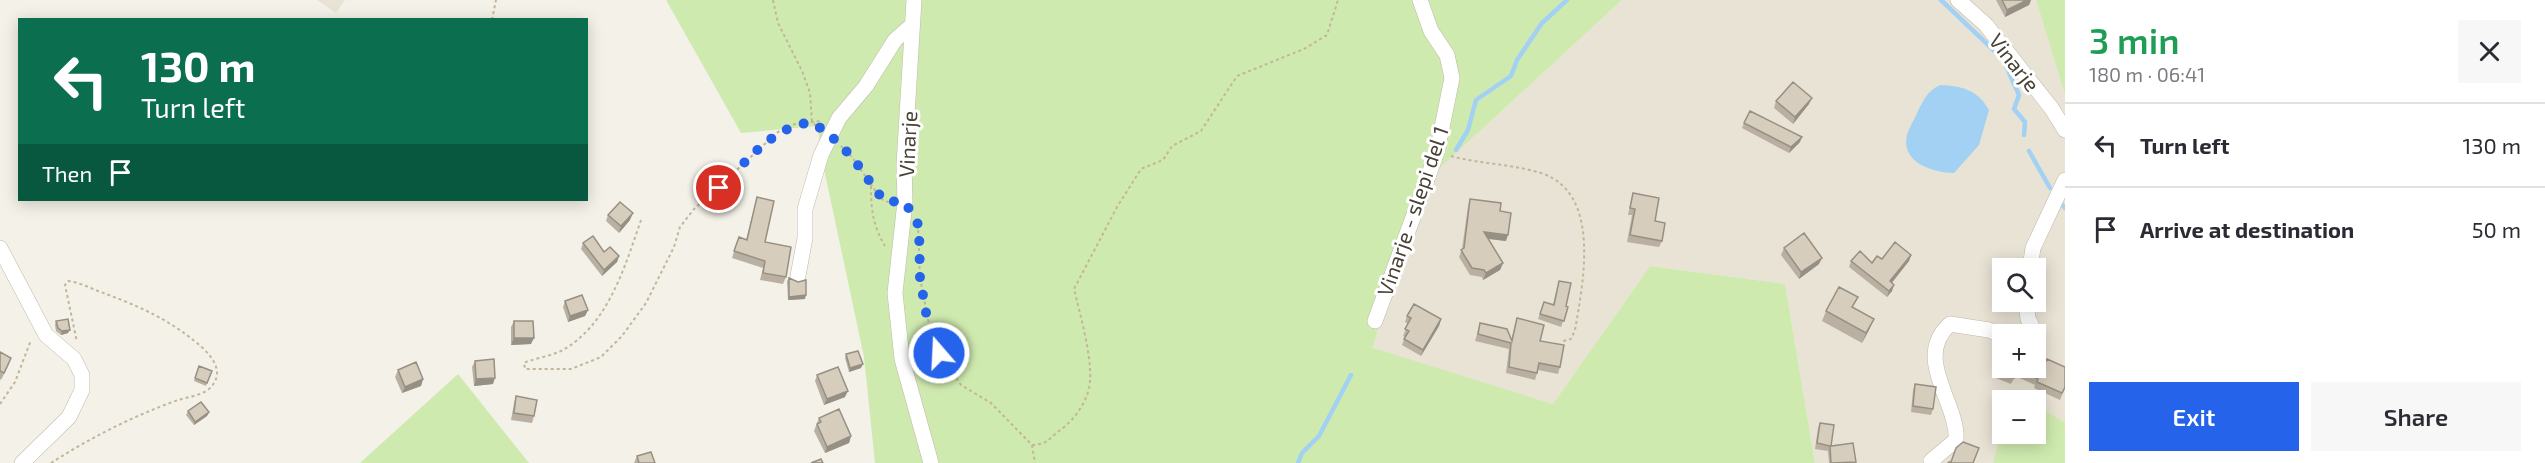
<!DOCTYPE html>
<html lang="en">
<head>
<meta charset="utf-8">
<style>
  body { margin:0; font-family:"Exo 2",sans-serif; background:#f7f7f7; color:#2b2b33; height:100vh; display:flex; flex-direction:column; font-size:22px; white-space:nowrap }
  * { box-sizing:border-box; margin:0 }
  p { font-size:20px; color:#7c7c81 }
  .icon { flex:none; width:33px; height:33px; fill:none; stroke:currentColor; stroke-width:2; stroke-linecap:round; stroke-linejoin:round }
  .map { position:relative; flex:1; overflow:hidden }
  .drawer { display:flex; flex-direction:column; background:#fff; width:480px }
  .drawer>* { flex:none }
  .top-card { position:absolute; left:18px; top:18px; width:570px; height:183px; border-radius:0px; box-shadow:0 3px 15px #0003; background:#0b6e4f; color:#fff; overflow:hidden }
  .controls { position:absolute; left:1992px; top:258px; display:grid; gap:12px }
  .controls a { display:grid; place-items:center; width:54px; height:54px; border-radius:0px; background:#fff; box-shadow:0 3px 15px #0003; font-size:30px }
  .pin { position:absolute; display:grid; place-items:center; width:51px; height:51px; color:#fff; margin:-26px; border:3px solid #fff; border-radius:50%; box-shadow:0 2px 6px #0007 }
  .me { position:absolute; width:66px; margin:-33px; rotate:341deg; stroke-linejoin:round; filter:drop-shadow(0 0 4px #0008) }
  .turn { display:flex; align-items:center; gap:21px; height:126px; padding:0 24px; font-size:27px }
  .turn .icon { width:78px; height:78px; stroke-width:2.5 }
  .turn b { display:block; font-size:42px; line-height:51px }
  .then { display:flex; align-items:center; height:57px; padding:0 24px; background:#0003; gap:12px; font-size:22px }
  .round { display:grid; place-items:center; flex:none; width:63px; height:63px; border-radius:0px; background:#f7f7f7 }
  .overview { display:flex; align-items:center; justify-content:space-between; height:102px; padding:0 24px }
  h1 { font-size:36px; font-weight:600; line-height:45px; color:#1e9e55 }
  .button { display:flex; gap:12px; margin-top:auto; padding:12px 24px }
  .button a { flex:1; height:69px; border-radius:0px; background:#2563eb; color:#fff; font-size:24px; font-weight:600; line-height:69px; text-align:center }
  .button a+a { background:#f7f7f7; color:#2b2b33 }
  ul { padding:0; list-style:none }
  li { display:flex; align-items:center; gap:18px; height:84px; padding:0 24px; border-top:2px solid #e1e1e2 }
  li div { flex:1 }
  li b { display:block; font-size:22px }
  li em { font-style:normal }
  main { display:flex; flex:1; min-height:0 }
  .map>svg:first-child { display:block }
  .residential { fill:#e9e3d5; fill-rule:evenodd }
  .green { fill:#cfeaaf }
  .water { fill:#a2d1f3 }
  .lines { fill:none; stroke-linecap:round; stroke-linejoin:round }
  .stream { stroke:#a2d1f3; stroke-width:4.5 }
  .minor-casing { stroke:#c0b9aa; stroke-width:16 }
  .path { stroke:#c3b59a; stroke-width:2; stroke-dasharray:3 3; stroke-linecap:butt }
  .minor { stroke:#fff; stroke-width:15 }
  .wall { fill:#b9b0a2 }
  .shaded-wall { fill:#969084 }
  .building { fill:#d7cdbc; stroke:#969084; stroke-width:1.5 }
  .route { stroke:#2563eb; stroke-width:10; stroke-dasharray:0 18 }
  .labels { text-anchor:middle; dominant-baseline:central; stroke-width:6; stroke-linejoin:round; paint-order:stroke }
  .street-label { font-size:21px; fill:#484136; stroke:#fff }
</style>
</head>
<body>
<main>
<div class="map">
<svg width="2065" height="463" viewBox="0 0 2065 463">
  <rect width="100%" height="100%" fill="#f4f1e8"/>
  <path class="residential" d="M317 0H345L336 13Z
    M1622 0H2036L2065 95V422L2036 406V400H2026L2012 393 2010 400H2002V429L1993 463H1815L1785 284 1650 266 1553 404 1373 349 1414 192ZM2002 268H2036V302H2002ZM2002 334H2036V368H2002Z"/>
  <path class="green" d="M666 0H1622L1414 192 1373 348 1553 404 1650 266 1785 284 1815 463H875L864 357 821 155 818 126 741 133Z
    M2036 0H2065V95Z
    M458 374 529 463H360Z
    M2036 406 2065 422V463H1993L2002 429V434H2036Z"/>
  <path class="water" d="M1940 85C1962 86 1978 90 1989 110L1979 145 1954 173C1933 173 1900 162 1907 135 1909 128 1914 120 1917 113 1923 101 1927 91 1940 85Z"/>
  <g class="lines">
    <path class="stream" d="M1941 0 2003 59 2019 95 2014 109 2025 122 2024 135
      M1456 150 1468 130 1476 100 1511 76 1517 60 1542 23 1567 0
      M2029 151 2050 188
      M2062 205 2065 208
      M1298 463 1302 453 1319 436 1351 375"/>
    <defs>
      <path id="minor" d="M914 0 904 165 905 202 895 293 902 359 931 463
        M1958 0 1986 25 2052 109 2065 130
        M0 248 46 335 74 359 82 375V390L69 417 22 463
        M2030 268 2033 248 2065 180
        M798 276 805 238V209L821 155 839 118 866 86 895 40 912 25
        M1375 321 1437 152 1452 78 1447 55 1431 31 1420 0
        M2025 334 2031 324 2028 319 2026 302
        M1931 461 1956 440C1959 404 1912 358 1950 324L1989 330 2002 336"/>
    </defs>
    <use href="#minor" class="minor-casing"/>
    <path class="path" d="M773 0 778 23 802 71 810 93 812 122 818 127
      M492 20 496 0
      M841 146 852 157 879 196 884 201 889 202
      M1451 156C1480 164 1512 164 1541 173 1602 193 1583 283 1575 330L1571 339 1563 341
      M871 186C871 210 873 226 885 246
      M641 220C625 266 608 326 561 351 550 356 537 358 526 362L524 363 525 369H571L601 357 622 336 646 303 674 247 680 227 694 209 778 132 795 124 821 121
      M918 224 920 278 929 324 939 353 961 385 991 403 1032 445 1035 463
      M0 404 15 382 31 340
      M1032 445C1048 444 1047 440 1059 431 1074 421 1089 400 1090 381 1092 356 1080 314 1074 289L1117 207 1141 169 1163 160 1172 146 1201 131 1237 76 1304 49 1327 35 1338 0
      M51 463C90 438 133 416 178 400 188 397 204 395 211 387 230 366 199 344 184 333 158 314 128 302 98 291 88 287 78 282 68 281L65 285 77 342"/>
    <use href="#minor" class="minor"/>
  </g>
  <path class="wall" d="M1996 0H2031L2029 5 2005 17Z
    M1776 101 1809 104 1793 124 1774 108Z
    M1744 123 1800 142 1789 153 1742 128Z
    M1633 193 1655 221 1662 241 1659 247 1627 242 1632 215H1628L1631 200Z
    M757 197 765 242 786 277 783 284 760 280 763 268 732 258 739 237 746 240Z
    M1470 199 1506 241 1488 239 1503 263 1500 270 1483 280 1482 277 1470 275 1459 257 1462 249 1468 206Z
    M608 215 630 220 619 233 606 221Z
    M583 243 604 252 619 256 617 262 602 276 581 249Z
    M1784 248 1819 264 1799 279 1781 255Z
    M1911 255 1909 261 1892 283V291L1887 297 1849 267 1851 261 1872 263 1882 259Z
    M2001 269H2002V291L1994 287Z
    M789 278 805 299 788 300 787 281Z
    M1559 281 1566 306 1568 307 1561 327 1538 319 1544 302 1553 304Z
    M565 301 588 310 585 316 568 322 563 307Z
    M1854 307 1870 328 1862 343 1822 321 1826 311Z
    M1407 316 1441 319 1439 326 1421 356 1402 345 1405 337 1403 336 1408 324 1405 322Z
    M1517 318 1540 341 1560 367 1558 374 1538 370 1535 380 1506 373 1509 349 1475 341 1480 323 1511 340Z
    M56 321 68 333 61 335 56 331 55 325Z
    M514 321 531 344 511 345V327Z
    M2002 346 2045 363 2065 367V388L2060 400 2034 388 2035 385 2015 376 2011 384 1996 378 1998 373 1992 371Z
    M0 352 9 364 1 380 0 379Z
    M846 354 861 368 849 372 845 358Z
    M475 361 493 384 474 386 472 367Z
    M199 366 212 371 206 386 194 381Z
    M398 370 423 379 421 386 402 393 395 377Z
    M817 375 845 397 824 405 815 381Z
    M1915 384 1933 409 1931 415 1911 412 1913 390Z
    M516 396 534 416 532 423 511 420 514 403Z
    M188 411 209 412 207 416 194 425 186 415Z
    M819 418 851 436 849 443 825 453 814 431Z
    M1820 423 1831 446 1856 462 1855 463H1829L1828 451 1815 449 1818 428Z
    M637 456 655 463H634Z"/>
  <path class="shaded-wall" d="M2027 0H2031L2029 5 2005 17 2007 10Z
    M1812 98 1809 104 1793 124 1795 117Z
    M1802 137 1800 142 1789 153 1791 147Z
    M633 213 630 220 619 233 621 226Z
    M1484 232 1508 235 1506 241 1482 238Z
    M1911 255 1909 261 1888 287 1890 281Z
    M619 256 617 262 602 276 604 270Z
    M1822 258 1819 264 1799 279 1801 272Z
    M1503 263 1500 270 1483 280 1486 273Z
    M1894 285 1892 291 1887 297 1889 291Z
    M806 295 805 299 788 300 789 297Z
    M588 310 585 316 568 322 570 316Z
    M1441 319 1439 326 1421 356 1423 350Z
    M1874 319 1870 328 1862 343 1866 333Z
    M70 330 68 333 61 335 62 331Z
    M514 338H534L531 344 511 345Z
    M863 364 861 368 849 372 850 368Z
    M495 378 493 384 474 386 476 379Z
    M423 379 421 386 402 393 405 387Z
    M848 391 845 397 824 405 827 399Z
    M209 412 207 416 194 425 195 422Z
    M851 436 849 443 825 453 827 447Z"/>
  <path class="building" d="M2002 0H2027L2007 10Z
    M1793 82 1812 98 1795 117 1776 101Z
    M1750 111 1802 137 1791 147 1744 123Z
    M1633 193 1659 198 1655 221 1665 223 1662 241 1630 235 1635 209 1630 208Z
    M757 197 774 201 765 242 791 247 786 277 763 273 765 261 734 251 739 237 747 240Z
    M1470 199 1501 203 1500 211 1511 213 1508 235 1484 232 1503 263 1486 273 1484 270 1472 268 1461 250 1464 248Z
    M620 202 633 213 621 226 608 215Z
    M1804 233 1822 258 1801 272 1784 248Z
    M593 236 604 252 610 247 619 256 604 270 583 243Z
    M1895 242 1911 255 1890 281 1894 285 1889 291 1851 261 1860 251 1872 263 1877 256 1882 259Z
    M2001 269H2002V283L1996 281Z
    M789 278 798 282 806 280V295L789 297Z
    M1559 281 1571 283 1566 306 1568 307 1564 321 1540 314 1544 302 1554 305Z
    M1839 287 1858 297 1852 307 1874 319 1866 333 1826 311Z
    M582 295 588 310 570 316 565 301Z
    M1414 304 1441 319 1423 350 1404 339 1409 331 1405 329 1411 318 1407 316Z
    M1517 318 1544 325 1540 341 1564 345 1560 367 1539 363 1537 373 1509 367 1511 343 1478 334 1480 323 1507 329 1512 341Z
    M68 319 70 330 62 331 58 328 56 321Z
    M514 321H533L534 338H514Z
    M2002 346V368H2036V359L2045 363 2047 359 2065 367V387L2062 393 2037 382 2038 379 2017 369 2014 378 1999 371 2000 366 1995 364Z
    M858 351 863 364 850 368 846 354Z
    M0 352 11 358 4 373 0 371Z
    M494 359 495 378 476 379 475 361Z
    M416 362 423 379 405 387 398 370Z
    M199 366 212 371 207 383 195 378Z
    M838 367 848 391 827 399 817 375Z
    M1915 384 1936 387 1933 409 1913 406Z
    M516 396 537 400 534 416 514 413Z
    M201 402 209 412 195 422 188 411Z
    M839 409 851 436 827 447 817 424 821 422 819 418Z
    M1820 423 1834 425 1831 446 1853 443 1856 462 1831 463 1830 446 1817 443Z
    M1963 442 1979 448 1973 463H1948L1949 462H1951L1956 448Z
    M651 452 655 463H639L637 456Z
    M821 459 823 463H811Z"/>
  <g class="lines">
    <path class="route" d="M719 188C749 160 770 128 812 122L830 135 852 157 884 201 905 202 919 226 920 278 928 324 939 353"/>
  </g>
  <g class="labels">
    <g class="street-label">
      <text transform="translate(2015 62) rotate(52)">Vinarje</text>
      <text transform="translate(907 144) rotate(-87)">Vinarje</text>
      <text transform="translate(1412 211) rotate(-71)">Vinarje - slepi del 1</text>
    </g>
  </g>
</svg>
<div class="controls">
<a><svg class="icon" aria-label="search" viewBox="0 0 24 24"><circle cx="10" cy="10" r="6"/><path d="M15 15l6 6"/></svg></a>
<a>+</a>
<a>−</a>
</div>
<div class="pin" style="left:719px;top:188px;background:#d93025"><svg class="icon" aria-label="arrive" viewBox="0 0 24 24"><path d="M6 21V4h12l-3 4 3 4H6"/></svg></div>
<svg class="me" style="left:939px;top:353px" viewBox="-20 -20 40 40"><circle r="17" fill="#2563eb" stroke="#fff" stroke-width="3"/><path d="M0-11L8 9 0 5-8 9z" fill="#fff"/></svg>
<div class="top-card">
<div class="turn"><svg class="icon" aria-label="left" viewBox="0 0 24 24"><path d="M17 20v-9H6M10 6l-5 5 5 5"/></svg><div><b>130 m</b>Turn left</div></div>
<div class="then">Then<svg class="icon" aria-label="arrive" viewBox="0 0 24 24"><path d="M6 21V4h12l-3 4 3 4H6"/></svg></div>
</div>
</div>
<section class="drawer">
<div class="overview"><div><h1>3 min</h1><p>180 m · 06:41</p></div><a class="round"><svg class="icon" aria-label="close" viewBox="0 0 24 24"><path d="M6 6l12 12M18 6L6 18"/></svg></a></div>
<ul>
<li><svg class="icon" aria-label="left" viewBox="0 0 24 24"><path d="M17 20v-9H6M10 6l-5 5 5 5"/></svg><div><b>Turn left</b></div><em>130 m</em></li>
<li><svg class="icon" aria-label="arrive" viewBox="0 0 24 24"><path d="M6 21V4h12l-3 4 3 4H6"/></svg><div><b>Arrive at destination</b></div><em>50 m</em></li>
</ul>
<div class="button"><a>Exit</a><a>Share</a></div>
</section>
</main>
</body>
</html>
